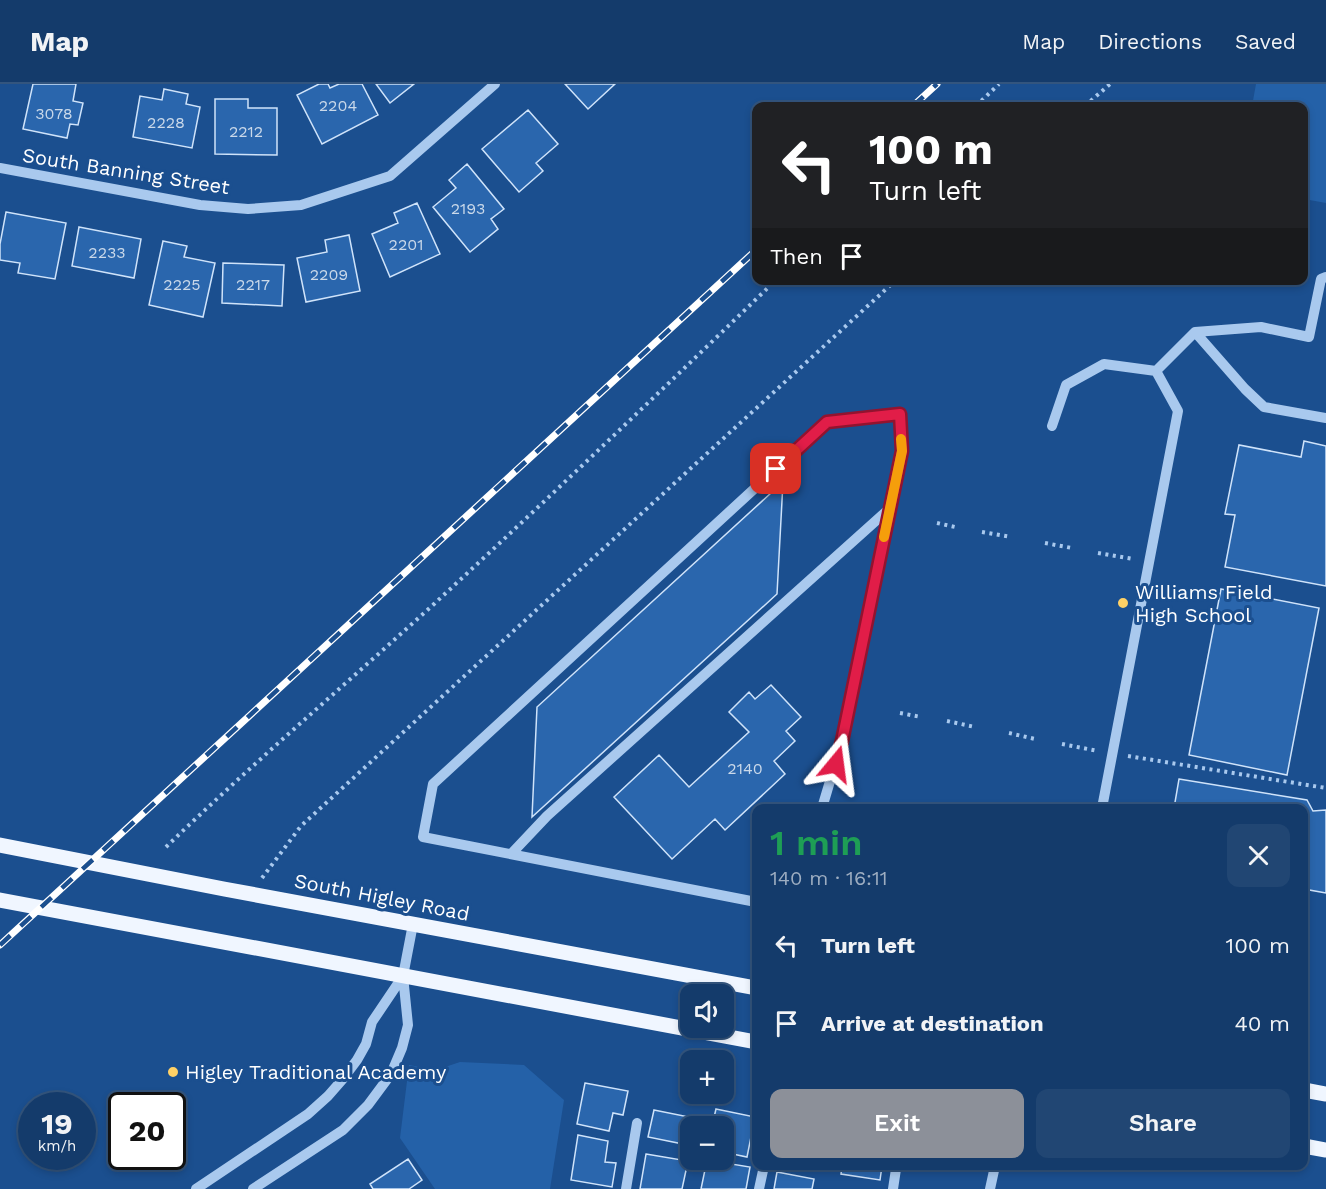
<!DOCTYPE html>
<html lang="en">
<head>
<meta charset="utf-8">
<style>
  body { margin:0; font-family:"Work Sans",sans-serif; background:#214673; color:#f1f3f6; height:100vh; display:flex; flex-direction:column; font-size:22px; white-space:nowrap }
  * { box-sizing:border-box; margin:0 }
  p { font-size:20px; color:#9dadc1 }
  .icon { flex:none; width:33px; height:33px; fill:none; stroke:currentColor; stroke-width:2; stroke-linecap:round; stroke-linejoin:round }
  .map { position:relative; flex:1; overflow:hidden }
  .sheet { position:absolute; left:752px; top:720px; width:556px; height:366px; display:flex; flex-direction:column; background:#143b6b; border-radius:12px; box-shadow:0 3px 9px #0003,0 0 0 2px #33557e }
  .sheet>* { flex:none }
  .banner { position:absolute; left:752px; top:18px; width:556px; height:183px; border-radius:12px; box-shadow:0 3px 9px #0003,0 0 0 2px #33557e; background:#202124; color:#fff; overflow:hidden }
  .fabs { position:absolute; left:680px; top:900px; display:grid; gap:12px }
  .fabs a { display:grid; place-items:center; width:54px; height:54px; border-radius:12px; background:#143b6b; box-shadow:0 3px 9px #0003,0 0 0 2px #33557e; font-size:30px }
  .speed { position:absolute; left:18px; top:1008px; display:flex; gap:12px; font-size:30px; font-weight:700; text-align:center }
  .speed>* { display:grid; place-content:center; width:78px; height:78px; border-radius:50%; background:#143b6b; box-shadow:0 3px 9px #0003,0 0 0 2px #33557e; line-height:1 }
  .speed small { font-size:15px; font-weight:400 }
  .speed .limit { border:3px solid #111; border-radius:9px; background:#fff; color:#111 }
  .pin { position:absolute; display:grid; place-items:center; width:51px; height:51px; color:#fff; margin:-26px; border-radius:12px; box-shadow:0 3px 9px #0006 }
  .me { position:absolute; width:66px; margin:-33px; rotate:16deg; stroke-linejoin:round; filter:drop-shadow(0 0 4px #0008) }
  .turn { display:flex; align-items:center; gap:21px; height:126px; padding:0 18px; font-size:27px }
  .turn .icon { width:78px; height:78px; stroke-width:2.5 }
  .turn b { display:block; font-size:42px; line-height:51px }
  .then { display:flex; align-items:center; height:57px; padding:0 18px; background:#0003; gap:12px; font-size:22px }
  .round { display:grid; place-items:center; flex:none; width:63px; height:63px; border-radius:12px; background:#214673 }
  .headline { display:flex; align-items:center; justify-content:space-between; height:102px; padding:0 18px }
  h1 { font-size:36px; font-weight:600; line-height:45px; color:#1e9e55 }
  .button { display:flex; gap:12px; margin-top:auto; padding:12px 18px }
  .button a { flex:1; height:69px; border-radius:12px; background:#8c9099; color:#fff; font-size:24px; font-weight:600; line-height:69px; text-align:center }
  .button a+a { background:#214673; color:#f1f3f6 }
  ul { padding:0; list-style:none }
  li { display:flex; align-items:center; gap:18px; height:78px; padding:0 18px }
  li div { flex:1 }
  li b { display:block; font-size:22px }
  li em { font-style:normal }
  header { display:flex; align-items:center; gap:36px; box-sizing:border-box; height:84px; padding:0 30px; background:#143b6b; border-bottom:2px solid #33557e }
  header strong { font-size:28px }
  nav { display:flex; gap:33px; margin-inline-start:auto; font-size:21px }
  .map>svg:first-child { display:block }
  .green { fill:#2461a8 }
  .building { fill:#2a66ad; stroke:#cfe3fa; stroke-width:1.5 }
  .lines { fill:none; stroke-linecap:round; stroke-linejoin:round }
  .path { stroke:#a9c9ee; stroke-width:4; stroke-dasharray:3 4.5; stroke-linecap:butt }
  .minor { stroke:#a9c9ee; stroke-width:10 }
  .major { stroke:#f0f6ff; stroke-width:15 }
  .rail-casing { stroke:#fff; stroke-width:7 }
  .rail { stroke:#1b4f8f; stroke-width:4.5; stroke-dasharray:14; stroke-linecap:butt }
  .route-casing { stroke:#92132f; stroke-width:15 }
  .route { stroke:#e11d48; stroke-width:10 }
  .slow { stroke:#f59e0b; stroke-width:10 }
  .poi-dot { fill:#ffd166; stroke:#1b4f8f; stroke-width:2 }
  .labels { text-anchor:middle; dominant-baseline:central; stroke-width:6; stroke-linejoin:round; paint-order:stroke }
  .number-label { font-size:16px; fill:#cad9ea }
  .street-label { font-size:20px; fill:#fff; stroke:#1b4f8f }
  .poi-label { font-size:20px; fill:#fff; stroke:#1b4f8f; text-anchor:start }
</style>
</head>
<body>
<header>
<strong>Map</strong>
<nav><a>Map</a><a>Directions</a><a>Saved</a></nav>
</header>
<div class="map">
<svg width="1326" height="1105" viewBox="0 0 1326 1105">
  <rect width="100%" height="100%" fill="#1b4f8f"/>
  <path class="green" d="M1256 0H1326V119L1304 115V22H1252Z
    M460 978 524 981 564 1016 550 1105H435L400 1054 409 981 436 986Z"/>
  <path class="building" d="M33 0H76L73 17 83 19 78 41 70 40 67 54 23 45Z
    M319 0H328L330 4 339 0H362L378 31 322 60 297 11Z
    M376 0H414L390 19Z
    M565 0H615L588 25Z
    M164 5 188 10 186 20 200 23 192 64 133 53 140 12 162 16Z
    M215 15H248V24H277V71L215 70Z
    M528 26 558 60 536 79 543 87 519 108 482 65Z
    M467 80 504 125 491 135 498 145 470 168 433 123 456 104 449 96Z
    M417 119 440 170 390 193 372 150 398 139 394 129Z
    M6 128 66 139 55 195 18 189 20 179 0 176V160Z
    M79 143 141 155 134 194 72 182Z
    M349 151 360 207 306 218 297 174 327 168 325 156Z
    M163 157 187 162 184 173 215 179 203 233 149 221Z
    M223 179 284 181 282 222 222 219Z
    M1304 357 1326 362V502L1225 483 1235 431 1225 430 1239 361 1301 373Z
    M783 398 777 510 532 733 537 623Z
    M1221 505 1319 524 1287 691 1189 671Z
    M771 601 801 633 786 647 795 657 774 677 785 690 725 746 715 735 672 775 614 713 659 671 689 703 749 648 729 628 749 608 755 615Z
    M1179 695 1307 716 1313 727 1326 726V809L1304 805V724H1174Z
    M585 999 628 1007 623 1031 613 1029 609 1047 577 1040Z
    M716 1025 755 1033 747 1073 723 1068V1042H712Z
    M654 1026 694 1034 692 1042H690L688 1061 648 1053Z
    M578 1051 608 1057 605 1078 616 1079 612 1103 571 1096Z
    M646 1070 688 1077 682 1105H640Z
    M408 1075 422 1096 409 1105H373L370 1100Z
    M707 1076 750 1083 746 1105H701Z
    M842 1082H882L880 1096 841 1090Z
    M777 1088 814 1095 812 1105H774Z"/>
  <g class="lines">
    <path class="path" d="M976 22 999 0
      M1085 22 1110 0
      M937 439 955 443
      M982 448 1011 453
      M1045 459 1072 464
      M1098 469 1133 475
      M900 629 921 633
      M947 637 975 643
      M1009 649 1035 655
      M1062 660 1098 667
      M1128 672 1326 704
      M166 763C253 679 345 601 434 520 549 414 663 305 776 196
      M262 794 301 742 896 196"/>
    <path class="minor" d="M0 84 200 121 248 125 301 121 390 92 495 0
      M1195 248 1245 305 1264 323 1326 334
      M1156 287 1195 248 1261 243 1309 253 1321 195 1326 193
      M1052 342 1066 301 1104 280 1156 287
      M1102 724 1178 327 1156 287
      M511 770 547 732 889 425
      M756 818 423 753 433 700 827 338 900 330 902 367 842 657 822 724
      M196 1105 308 1030 328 1012 342 996 357 976 366 960 372 938 403 892
      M253 1105 343 1046 368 1021 391 990 402 964 408 941 403 892 413 840
      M626 1105 637 1039
      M759 1105 764 1082
      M893 1105 896 1085
      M990 1105 995 1082"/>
    <path class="major" d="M0 761 224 805 756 904
      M0 816 756 958
      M1304 1006 1326 1010
      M1304 1062 1326 1066"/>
    <defs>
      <path id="rail" d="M913 22 937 0
        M0 861 756 166"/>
    </defs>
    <use href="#rail" class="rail-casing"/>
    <use href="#rail" class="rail"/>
  </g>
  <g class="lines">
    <defs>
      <path id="route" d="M776 385 827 338 900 330 902 367 842 657 836 680"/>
    </defs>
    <use href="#route" class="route-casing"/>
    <use href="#route" class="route"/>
    <path class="slow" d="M884 453 902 367 901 355"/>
  </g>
  <g class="poi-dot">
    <circle cx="1123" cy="519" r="6"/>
    <circle cx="173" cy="988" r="6"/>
  </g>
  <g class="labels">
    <g class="number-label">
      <text x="338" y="21">2204</text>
      <text x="54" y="29">3078</text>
      <text x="166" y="38">2228</text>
      <text x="246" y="47">2212</text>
      <text x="468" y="124">2193</text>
      <text x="406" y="160">2201</text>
      <text x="107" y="168">2233</text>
      <text x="329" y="190">2209</text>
      <text x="182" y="200">2225</text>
      <text x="253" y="200">2217</text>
      <text x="745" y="684">2140</text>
    </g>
    <g class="street-label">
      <text transform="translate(126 87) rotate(9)">South Banning Street</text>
      <text transform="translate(382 813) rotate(11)">South Higley Road</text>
    </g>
    <g class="poi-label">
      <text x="1135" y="508">Williams Field<tspan x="1135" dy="23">High School</tspan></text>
      <text x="185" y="988">Higley Traditional Academy</text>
    </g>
  </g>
</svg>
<div class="fabs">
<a><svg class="icon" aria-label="sound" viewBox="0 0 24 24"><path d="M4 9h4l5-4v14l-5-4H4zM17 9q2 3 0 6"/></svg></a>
<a>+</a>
<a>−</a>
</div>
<div class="speed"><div>19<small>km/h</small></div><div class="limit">20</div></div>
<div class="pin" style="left:776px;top:385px;background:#d93025"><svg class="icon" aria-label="arrive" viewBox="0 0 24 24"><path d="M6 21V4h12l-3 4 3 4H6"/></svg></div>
<svg class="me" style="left:836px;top:680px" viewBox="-20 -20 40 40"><path d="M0-17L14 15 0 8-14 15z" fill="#e11d48" stroke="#fff" stroke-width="4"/></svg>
<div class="banner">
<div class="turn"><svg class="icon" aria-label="left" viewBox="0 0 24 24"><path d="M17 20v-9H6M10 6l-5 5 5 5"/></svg><div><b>100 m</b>Turn left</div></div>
<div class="then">Then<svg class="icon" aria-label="arrive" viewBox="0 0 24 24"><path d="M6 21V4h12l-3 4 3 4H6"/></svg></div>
</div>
<section class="sheet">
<div class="headline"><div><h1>1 min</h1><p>140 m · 16:11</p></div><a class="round"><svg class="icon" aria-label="close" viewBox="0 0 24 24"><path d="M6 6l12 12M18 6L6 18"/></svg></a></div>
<ul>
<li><svg class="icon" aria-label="left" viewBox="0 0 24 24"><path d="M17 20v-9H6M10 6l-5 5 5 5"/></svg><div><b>Turn left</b></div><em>100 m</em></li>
<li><svg class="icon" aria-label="arrive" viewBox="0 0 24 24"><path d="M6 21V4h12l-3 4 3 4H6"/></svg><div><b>Arrive at destination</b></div><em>40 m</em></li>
</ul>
<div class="button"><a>Exit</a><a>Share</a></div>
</section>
</div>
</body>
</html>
